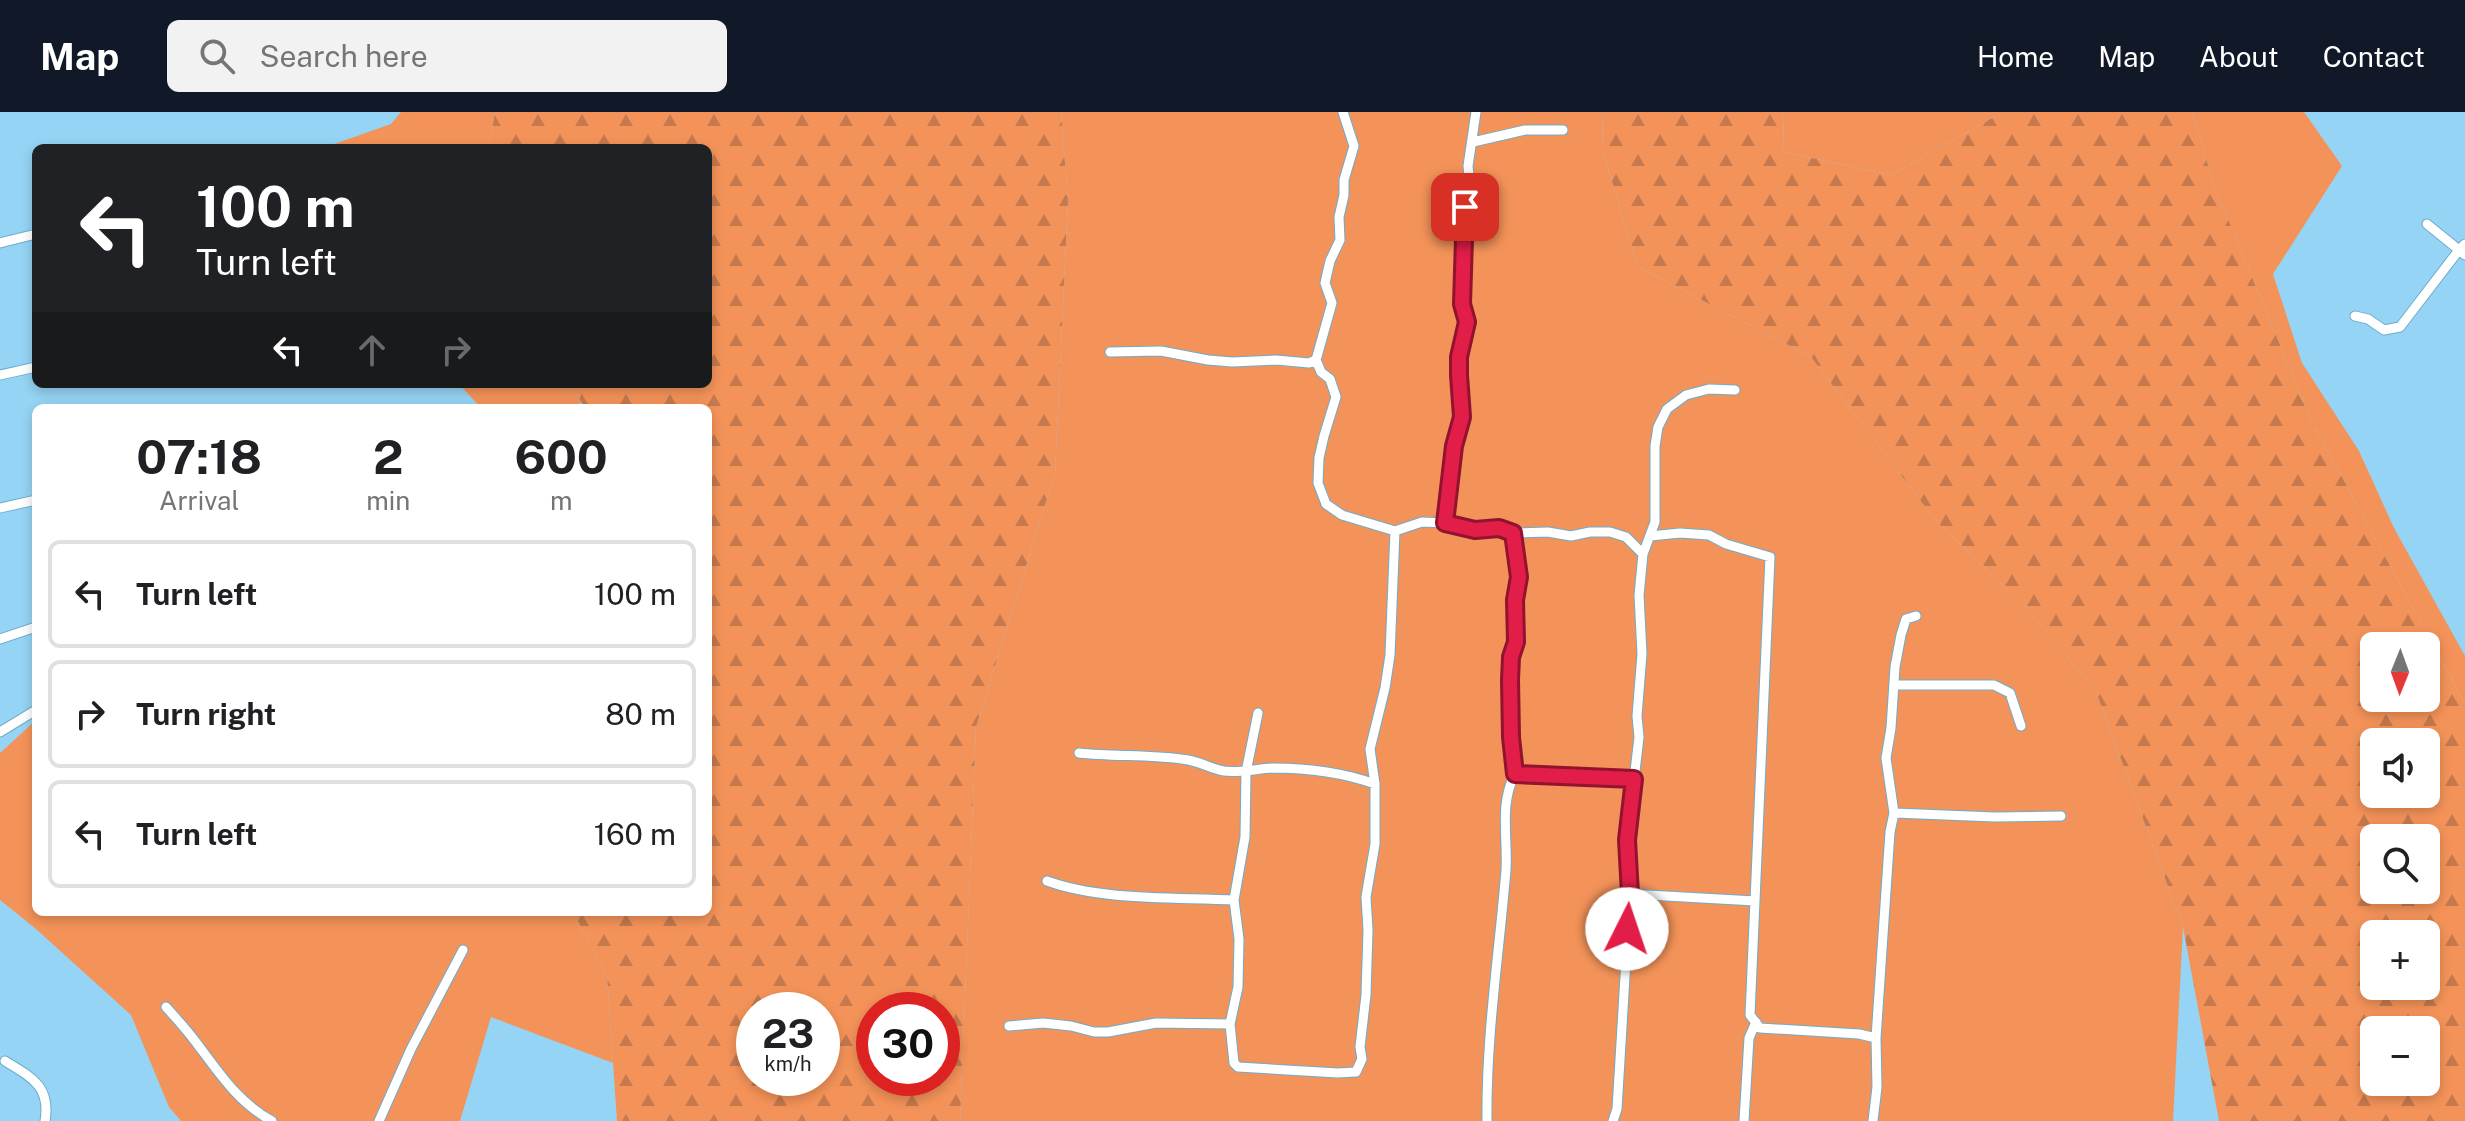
<!DOCTYPE html>
<html lang="en">
<head>
<meta charset="utf-8">
<style>
  body { margin:0; font-family:"Public Sans",sans-serif; background:#f2f2f2; color:#202124; height:100vh; display:flex; flex-direction:column; font-size:30px; white-space:nowrap }
  * { box-sizing:border-box; margin:0 }
  p { font-size:26px; color:#757577 }
  .icon { flex:none; width:44px; height:44px; fill:none; stroke:currentColor; stroke-width:2; stroke-linecap:round; stroke-linejoin:round }
  .map { position:relative; flex:1; overflow:hidden }
  .panel { position:absolute; left:32px; top:292px; width:680px; height:512px; display:flex; flex-direction:column; background:#fff; border-radius:12px; box-shadow:0 4px 12px #0003 }
  .panel>* { flex:none }
  .banner { position:absolute; left:32px; top:32px; width:680px; height:244px; border-radius:12px; box-shadow:0 4px 12px #0003; background:#202124; color:#fff; overflow:hidden }
  .needle { width:52px; rotate:181deg }
  .controls { position:absolute; left:2360px; top:520px; display:grid; gap:16px }
  .controls a { display:grid; place-items:center; width:80px; height:80px; border-radius:12px; background:#fff; box-shadow:0 4px 12px #0003; font-size:40px }
  .speed { position:absolute; left:736px; top:880px; display:flex; gap:16px; font-size:40px; font-weight:700; text-align:center }
  .speed>* { display:grid; place-content:center; width:104px; height:104px; border-radius:50%; background:#fff; box-shadow:0 4px 12px #0003; line-height:1 }
  .speed small { font-size:20px; font-weight:400 }
  .speed .limit { border:12px solid #d22; background:#fff; color:#111 }
  .pin { position:absolute; display:grid; place-items:center; width:68px; height:68px; color:#fff; margin:-34px; border-radius:16px; box-shadow:0 4px 12px #0006 }
  .me { position:absolute; width:88px; margin:-44px; rotate:4deg; stroke-linejoin:round; filter:drop-shadow(0 0 6px #0008) }
  .turn { display:flex; align-items:center; gap:28px; height:168px; padding:0 32px; font-size:36px }
  .turn .icon { width:104px; height:104px; stroke-width:2.5 }
  .turn b { display:block; font-size:56px; line-height:68px }
  .lanes { display:flex; align-items:center; height:76px; padding:0 32px; background:#0003; justify-content:center; gap:40px; direction:ltr }
  .lanes .off { opacity:.35 }
  .eta { display:flex; justify-content:space-evenly; align-items:center; height:136px; text-align:center }
  .eta b { font-size:48px; font-weight:700; line-height:56px }
  ul { padding:0; list-style:none }
  li { display:flex; align-items:center; gap:24px; height:108px; margin:0 16px 12px; padding:0 16px; border:4px solid #e0e0e0; border-radius:12px }
  li div { flex:1 }
  li b { display:block; font-size:30px }
  li em { font-style:normal }
  header { display:flex; align-items:center; gap:48px; box-sizing:border-box; height:112px; padding:0 40px; background:#111827; color:#fff }
  header strong { font-size:38px }
  nav { display:flex; gap:44px; margin-inline-start:auto; font-size:28px }
  .search { width:560px; height:72px; background:#f2f2f2; display:flex; align-items:center; gap:20px; box-sizing:border-box; padding:0 28px; border-radius:12px; color:#757577; font-size:30px }
  .map>svg:first-child { display:block }
  .green { fill:#f49359 }
  .forest { fill:url(#forest-firs); fill-rule:evenodd }
  .lines { fill:none; stroke-linecap:round; stroke-linejoin:round }
  .street-casing { stroke:#6eaccb; stroke-width:11 }
  .street { stroke:#fff; stroke-width:9 }
  .route-casing { stroke:#92132f; stroke-width:20 }
  .route { stroke:#e11d48; stroke-width:14 }
</style>
</head>
<body>
<header>
<strong>Map</strong>
<div class="search"><svg class="icon" aria-label="search" viewBox="0 0 24 24"><circle cx="10" cy="10" r="6"/><path d="M15 15l6 6"/></svg>Search here</div>
<nav><a>Home</a><a>Map</a><a>About</a><a>Contact</a></nav>
</header>
<div class="map">
<svg width="2465" height="1009" viewBox="0 0 2465 1009">
  <defs>
    <pattern id="forest-firs" width="22" height="20" patternUnits="userSpaceOnUse" patternTransform="scale(2)"><rect width="22" height="20" fill="#f49359"/><path d="M5 1l3.5 6h-7zM16 11l3.5 6h-7z" fill="#c5794c"/></pattern>
  </defs>
  <rect width="100%" height="100%" fill="#95d4f4"/>
  <path class="green" d="M401 0H495L489 36H323L391 12Z
    M1061 0H1602L1603 40 1638 155 1811 245 1936 409 2028 497 2096 580 2183 815 2173 1009H960L976 615 1055 361 1068 89Z
    M1783 0H2003L1891 63 1784 40Z
    M2192 0H2304L2342 54 2273 162 2302 251 2359 339 2394 416 2465 544V592L2310 306 2214 73Z
    M459 272H570L582 291 554 296H481Z
    M36 608V800H573L607 864 613 951 491 905 460 1009H181L169 995 131 903 36 817 0 788V641Z"/>
  <path class="forest" d="M495 0H1061L1068 89 1055 361 976 615 960 1009H617L607 864 573 800H708V296H582V291L570 272H708V36H489ZM754 898H822V966H754ZM874 898H942V966H874Z
    M1602 0H1783L1784 40 1891 63 2003 0H2192L2214 73 2310 306 2465 592V1009H2219L2183 815 2096 580 2028 497 1936 409 1811 245 1638 155 1603 40ZM2374 534H2426V586H2374ZM2374 630H2426V682H2374ZM2374 726H2426V778H2374ZM2374 822H2426V874H2374ZM2374 918H2426V970H2374Z"/>
  <g class="lines">
    <defs>
      <path id="street" d="M1343 0 1354 34 1344 68V83L1339 105 1340 128 1330 149 1325 171 1332 191 1316 248 1321 260 1330 267 1336 285 1324 324 1319 346 1318 371 1326 392 1342 403 1395 419
        M1473 30 1525 18H1563
        M2427 112 2459 138 2465 132
        M0 131 36 122
        M2355 204 2368 207 2384 218 2400 215 2459 138 2465 143
        M1110 240 1161 239 1208 248 1232 250 1276 248 1309 251 1316 248
        M0 263 36 255
        M0 396 36 388
        M1445 411 1454 334 1462 305 1459 263V245L1467 210 1462 192 1465 95 1470 75 1468 54 1476 0
        M1513 421 1519 465 1515 488 1516 530 1511 545 1510 568 1511 625 1515 662 1634 667
        M1650 424 1680 421 1709 423 1726 432 1770 445 1750 903 1760 916 1859 922 1876 926 1877 975 1873 1009
        M0 527 36 515
        M1894 573H1994L2010 581 2021 614
        M1258 601 1246 660 1245 725 1234 788 1239 827 1238 875 1230 912 1234 951 1238 955 1338 961 1356 960 1362 947 1360 935 1366 883 1368 818 1366 785 1375 732V672L1370 637 1385 576 1390 543 1395 419 1422 410 1445 411 1475 418 1499 416 1513 421 1548 420 1571 424 1590 420H1610L1626 425 1643 442
        M0 620 36 598
        M1079 641C1115 645 1152 642 1188 648 1200 650 1212 657 1224 659 1240 661 1256 657 1272 656 1306 656 1344 661 1375 672
        M1894 701 1886 646 1891 616 1895 555 1901 523 1906 507 1916 504
        M1047 769C1102 789 1175 785 1234 788
        M1630 782 1755 789
        M166 895C176 906 186 917 195 929 218 959 237 990 272 1009
        M1009 914 1043 911 1071 914 1094 920H1108L1156 911 1230 912
        M1876 926 1890 720 1894 701 1995 705 2061 704
        M5 949C31 965 51 974 45 1009
        M379 1009 411 937 463 838
        M1487 1009C1486 925 1499 842 1506 758 1508 726 1499 692 1515 662
        M1613 1009 1617 997 1630 782 1627 728 1639 625 1637 604 1642 542 1639 483 1643 442 1655 410V334L1658 315 1667 297 1686 283 1709 277 1735 278
        M1744 1009 1749 926 1756 910"/>
    </defs>
    <use href="#street" class="street-casing"/>
    <use href="#street" class="street"/>
  </g>
  <g class="lines">
    <defs>
      <path id="route" d="M1465 95 1462 192 1467 210 1459 245V263L1462 305 1454 334 1445 411 1475 418 1499 416 1513 421 1519 465 1515 488 1516 530 1511 545 1510 568 1511 625 1515 662 1634 667 1627 728 1630 782 1627 817"/>
    </defs>
    <use href="#route" class="route-casing"/>
    <use href="#route" class="route"/>
  </g>
</svg>
<div class="controls">
<a><svg class="needle" viewBox="-14 -14 28 28"><path d="M0-13l5 13h-10z" fill="#e53935"/><path d="M0 13l5-13h-10z" fill="#757577"/></svg></a>
<a><svg class="icon" aria-label="sound" viewBox="0 0 24 24"><path d="M4 9h4l5-4v14l-5-4H4zM17 9q2 3 0 6"/></svg></a>
<a><svg class="icon" aria-label="search" viewBox="0 0 24 24"><circle cx="10" cy="10" r="6"/><path d="M15 15l6 6"/></svg></a>
<a>+</a>
<a>−</a>
</div>
<div class="speed"><div>23<small>km/h</small></div><div class="limit">30</div></div>
<div class="pin" style="left:1465px;top:95px;background:#d93025"><svg class="icon" aria-label="arrive" viewBox="0 0 24 24"><path d="M6 21V4h12l-3 4 3 4H6"/></svg></div>
<svg class="me" style="left:1627px;top:817px" viewBox="-20 -20 40 40"><circle r="19" fill="#fff"/><path d="M0-13L10 11 0 6-10 11z" fill="#e11d48"/></svg>
<div class="banner">
<div class="turn"><svg class="icon" aria-label="left" viewBox="0 0 24 24"><path d="M17 20v-9H6M10 6l-5 5 5 5"/></svg><div><b>100 m</b>Turn left</div></div>
<div class="lanes"><svg class="icon" aria-label="left" viewBox="0 0 24 24"><path d="M17 20v-9H6M10 6l-5 5 5 5"/></svg><svg class="icon off" aria-label="ahead" viewBox="0 0 24 24"><path d="M12 20V5M6 11l6-6 6 6"/></svg><svg class="icon off" aria-label="right" viewBox="0 0 24 24"><path d="M7 20v-9h11M14 6l5 5-5 5"/></svg></div>
</div>
<section class="panel">
<div class="eta">
<div><b>07:18</b><p>Arrival</p></div>
<div><b>2</b><p>min</p></div>
<div><b>600</b><p>m</p></div>
</div>
<ul>
<li><svg class="icon" aria-label="left" viewBox="0 0 24 24"><path d="M17 20v-9H6M10 6l-5 5 5 5"/></svg><div><b>Turn left</b></div><em>100 m</em></li>
<li><svg class="icon" aria-label="right" viewBox="0 0 24 24"><path d="M7 20v-9h11M14 6l5 5-5 5"/></svg><div><b>Turn right</b></div><em>80 m</em></li>
<li><svg class="icon" aria-label="left" viewBox="0 0 24 24"><path d="M17 20v-9H6M10 6l-5 5 5 5"/></svg><div><b>Turn left</b></div><em>160 m</em></li>
</ul>
</section>
</div>
</body>
</html>
